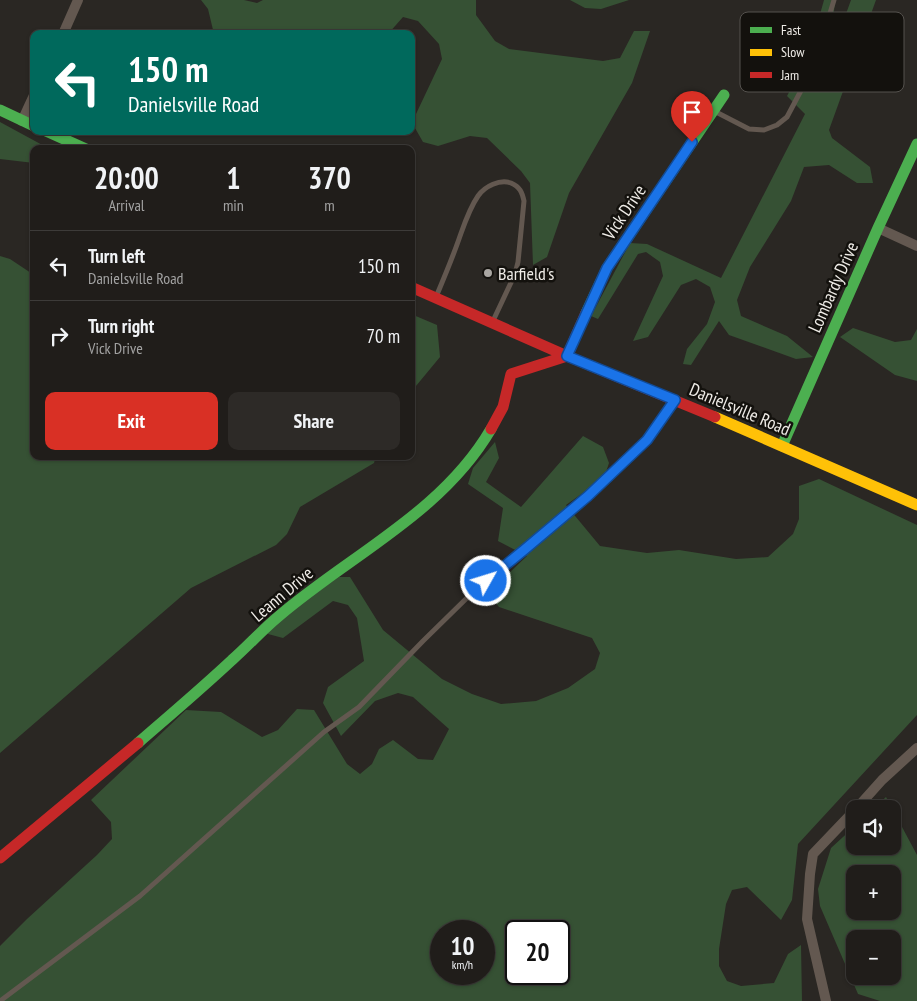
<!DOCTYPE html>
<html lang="en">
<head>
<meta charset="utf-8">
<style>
  body { margin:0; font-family:"PT Sans Narrow",sans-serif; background:#2d2a27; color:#f1f3f6; height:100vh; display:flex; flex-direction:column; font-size:19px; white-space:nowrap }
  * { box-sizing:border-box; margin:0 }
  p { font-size:16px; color:#a2a2a2 }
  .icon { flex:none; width:28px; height:28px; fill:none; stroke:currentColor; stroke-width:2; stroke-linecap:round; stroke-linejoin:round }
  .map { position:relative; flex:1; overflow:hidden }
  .panel { position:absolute; left:30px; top:145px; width:385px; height:315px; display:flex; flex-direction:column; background:#201d1a; border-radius:10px; box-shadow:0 1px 4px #0004,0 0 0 1px #3d3b39 }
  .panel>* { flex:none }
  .guide { position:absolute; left:30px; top:30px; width:385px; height:105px; border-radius:10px; box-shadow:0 1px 4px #0004,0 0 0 1px #3d3b39; background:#00695c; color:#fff; overflow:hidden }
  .tools { position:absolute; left:846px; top:800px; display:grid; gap:10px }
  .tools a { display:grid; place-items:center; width:55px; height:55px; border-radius:10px; background:#201d1a; box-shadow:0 1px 4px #0004,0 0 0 1px #3d3b39; font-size:25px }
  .speed { position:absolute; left:430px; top:920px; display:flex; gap:10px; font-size:25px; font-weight:700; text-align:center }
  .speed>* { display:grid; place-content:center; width:65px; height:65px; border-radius:50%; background:#201d1a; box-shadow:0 1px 4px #0004,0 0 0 1px #3d3b39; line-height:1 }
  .speed small { font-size:12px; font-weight:400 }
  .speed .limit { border:2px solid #111; border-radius:8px; background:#fff; color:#111 }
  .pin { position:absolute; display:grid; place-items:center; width:42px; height:42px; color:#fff; margin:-51px -21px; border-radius:50% 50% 50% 0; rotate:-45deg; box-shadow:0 0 5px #0007 }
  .pin .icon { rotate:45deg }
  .me { position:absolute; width:55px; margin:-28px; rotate:51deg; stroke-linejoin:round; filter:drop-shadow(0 0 4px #0008) }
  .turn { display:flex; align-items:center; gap:18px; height:105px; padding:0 15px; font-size:22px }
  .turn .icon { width:65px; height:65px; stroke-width:2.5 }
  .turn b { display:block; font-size:35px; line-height:42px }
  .eta { display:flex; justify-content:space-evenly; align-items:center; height:85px; text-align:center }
  .eta b { font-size:30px; font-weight:600; line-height:35px }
  .action { display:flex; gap:10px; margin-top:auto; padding:10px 15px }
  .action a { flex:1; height:58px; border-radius:10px; background:#d93025; color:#fff; font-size:20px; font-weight:600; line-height:58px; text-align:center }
  .action a+a { background:#2d2a27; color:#f1f3f6 }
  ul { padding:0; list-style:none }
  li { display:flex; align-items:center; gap:15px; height:70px; padding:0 15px; border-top:1px solid #3d3b39 }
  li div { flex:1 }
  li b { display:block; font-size:19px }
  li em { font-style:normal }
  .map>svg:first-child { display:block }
  .green { fill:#365134; fill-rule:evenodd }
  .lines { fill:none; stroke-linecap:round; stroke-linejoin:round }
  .lane { stroke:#635850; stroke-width:5 }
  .street { stroke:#635850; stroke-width:10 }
  .fast { stroke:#4caf50; stroke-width:11 }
  .slow { stroke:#ffc107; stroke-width:11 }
  .jam { stroke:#c62828; stroke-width:11 }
  .route-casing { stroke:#114b97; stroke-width:12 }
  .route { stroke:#1a73e8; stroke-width:9 }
  .poi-dot { fill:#a9a6a2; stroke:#13110d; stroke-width:2 }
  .labels { text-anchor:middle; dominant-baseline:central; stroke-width:5; stroke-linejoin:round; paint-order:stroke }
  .street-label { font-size:18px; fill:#eeebe6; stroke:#13110d }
  .poi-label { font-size:18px; fill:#eeebe6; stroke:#13110d; text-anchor:start }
  .key { fill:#13110d; stroke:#55524e; stroke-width:1 }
  .key-label { font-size:14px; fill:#eeebe6 }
</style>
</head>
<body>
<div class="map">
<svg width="917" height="1001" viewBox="0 0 917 1001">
  <rect width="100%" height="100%" fill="#2a2723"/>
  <path class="green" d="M201 0H244L257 3 263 0H476V15L495 41 509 49 603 61 620 58 634 31H650L632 83 569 193 547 257 533 265 530 183 521 171 487 138 470 136 438 146 423 142 415 128 416 114 442 59 439 44 418 21 403 17 388 34H214L208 9Z
    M570 0H629L601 9 585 8Z
    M824 0H835L833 23 840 28 843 22 851 0H876L829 130 832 138 870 167 873 183H857L829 165 804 167 791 201 750 267 737 300 741 316 787 336 813 357 796 359 729 335 719 321 691 365 683 364 687 349 707 324 715 302 710 287 696 279 681 285 648 337 633 341 663 276 660 262 646 252 638 254 598 319 591 316 630 243 647 244 721 278 805 114 787 96 808 57Z
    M0 122 46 147 50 149H34V163L0 159Z
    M0 256 10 259 34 275V456H376L374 463 300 507 287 534 276 545 191 588 0 753Z
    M411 314 437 325 440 357 411 392Z
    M853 328 895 342 911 340 917 329V381L895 375 840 337Z
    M583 436 603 447 609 463 604 478 566 505 600 546 647 553 679 550 736 559 768 557 793 534 799 519V486L819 479 917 525V715L798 844 792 900 781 920 747 887 732 890 726 904 719 949V966L727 981 741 986 774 983 788 954 801 945 802 1001H0V946L27 919 97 855 112 839 111 822 91 800 186 710 221 712 262 737 278 730 297 709 314 710 347 764 360 774 372 764 379 749 393 740 418 759 433 760 449 729 413 697 398 693 375 701 341 736 323 703 328 687 364 661 357 618 348 605 333 601 283 638 268 634 269 625 339 577H350L383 630 442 679 472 694 501 704 536 701 568 688 595 669 600 653 592 638 499 607 488 593 527 556 498 541 503 508 468 484 473 468 495 442 499 458 486 482 521 507ZM441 931H484V974H441ZM516 931H559V974H516Z
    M886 797 917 855V1001H880L858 994 820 906 818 889 831 848 855 826V846H892V809H873ZM855 874H892V911H855ZM855 939H892V976H855Z"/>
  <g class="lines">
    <path class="lane" d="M714 111 749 129 764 130 777 125 787 117 814 66 834 0
      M436 297C444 278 452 259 459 239 464 225 469 209 478 196 485 186 500 179 511 183 520 187 522 192 524 201L518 262 515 274 492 323
      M0 1001 140 896 324 732 359 707 423 641 474 591 524 550 588 497 647 440 674 401"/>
    <path class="street" d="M63 34 78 0
      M22 121 34 95
      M878 228 917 246
      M856 809 882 780 917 748
      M826 1001 807 919 810 874 813 854 855 810"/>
    <path class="fast" d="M0 110 34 126
      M46 131 86 149
      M586 313 607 268 724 95
      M782 446 878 228 917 144
      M138 743C169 716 201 689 232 660 248 646 262 630 279 616 350 555 442 513 491 429"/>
    <path class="slow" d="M715 417 917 505"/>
    <path class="jam" d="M411 287 567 356 715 417
      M491 429 503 407 511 374 567 356 586 313
      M0 858 138 743"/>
  </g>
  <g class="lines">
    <defs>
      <path id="route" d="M486 581 524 550 588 496 647 440 675 400 567 356 607 268 692 142"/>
    </defs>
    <use href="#route" class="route-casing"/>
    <use href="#route" class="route"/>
  </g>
  <circle class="poi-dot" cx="488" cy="273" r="5"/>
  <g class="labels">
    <g class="street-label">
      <text transform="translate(624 212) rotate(-56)">Vick Drive</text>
      <text transform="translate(833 287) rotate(-66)">Lombardy Drive</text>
      <text transform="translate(740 409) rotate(23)">Danielsville Road</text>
      <text transform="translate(282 594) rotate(-40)">Leann Drive</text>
    </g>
    <g class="poi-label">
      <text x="498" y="273">Barfield's</text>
    </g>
  </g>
  <rect x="740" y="12" width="164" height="80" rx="8" class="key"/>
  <rect x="750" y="27" width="22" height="6" fill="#4caf50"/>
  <rect x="750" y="49" width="22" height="7" fill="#ffc107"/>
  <rect x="750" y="72" width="22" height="6" fill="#c62828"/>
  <g class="key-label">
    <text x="781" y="35">Fast</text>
    <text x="781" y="57">Slow</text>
    <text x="781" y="80">Jam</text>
  </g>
</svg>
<div class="tools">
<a><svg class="icon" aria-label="sound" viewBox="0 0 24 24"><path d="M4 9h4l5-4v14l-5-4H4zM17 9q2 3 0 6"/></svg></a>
<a>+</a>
<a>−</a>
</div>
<div class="speed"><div>10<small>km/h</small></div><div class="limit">20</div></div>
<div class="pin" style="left:692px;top:142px;background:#d93025"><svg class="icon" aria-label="arrive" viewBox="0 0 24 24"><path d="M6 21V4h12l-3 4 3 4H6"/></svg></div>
<svg class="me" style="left:486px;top:581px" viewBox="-20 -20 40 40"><circle r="17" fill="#1a73e8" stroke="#fff" stroke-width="3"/><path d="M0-11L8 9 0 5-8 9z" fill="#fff"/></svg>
<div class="guide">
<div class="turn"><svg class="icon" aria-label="left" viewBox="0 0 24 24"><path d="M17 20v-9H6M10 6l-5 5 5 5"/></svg><div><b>150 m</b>Danielsville Road</div></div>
</div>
<section class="panel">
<div class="eta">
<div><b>20:00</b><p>Arrival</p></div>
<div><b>1</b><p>min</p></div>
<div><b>370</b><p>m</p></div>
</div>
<ul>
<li><svg class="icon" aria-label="left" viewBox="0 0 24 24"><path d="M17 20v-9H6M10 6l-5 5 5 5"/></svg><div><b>Turn left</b><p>Danielsville Road</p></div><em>150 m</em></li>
<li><svg class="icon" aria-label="right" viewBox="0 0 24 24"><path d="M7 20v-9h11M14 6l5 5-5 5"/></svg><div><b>Turn right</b><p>Vick Drive</p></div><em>70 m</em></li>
</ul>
<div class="action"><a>Exit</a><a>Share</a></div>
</section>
</div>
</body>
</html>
